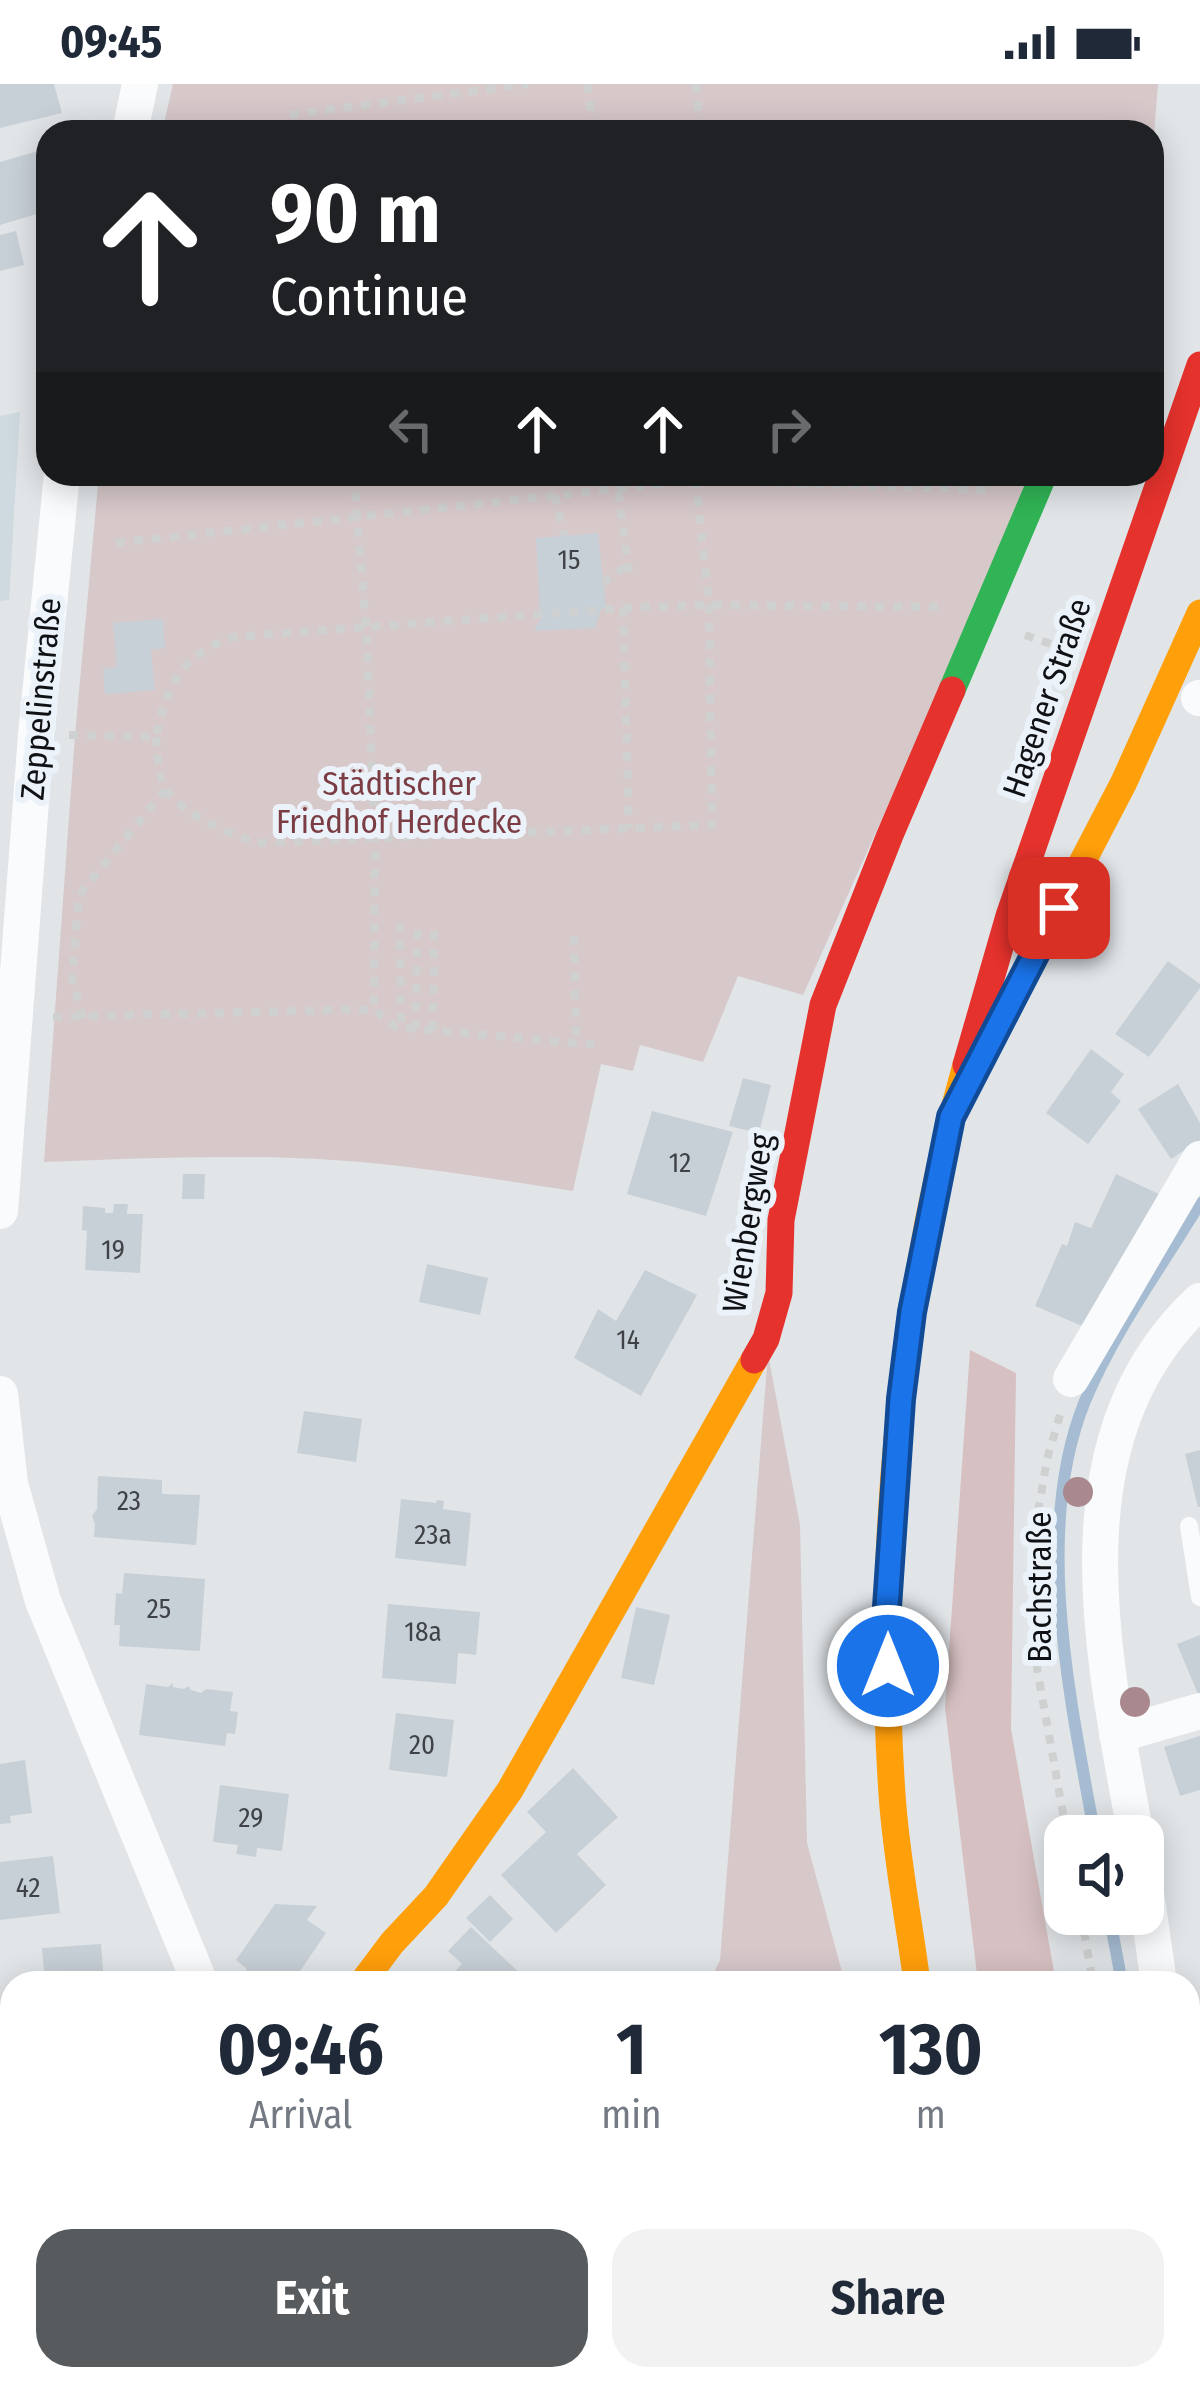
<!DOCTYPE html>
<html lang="en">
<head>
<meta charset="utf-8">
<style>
  body { margin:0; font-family:"Fira Sans Condensed",sans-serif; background:#f2f2f3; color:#1f2937; height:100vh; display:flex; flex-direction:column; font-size:45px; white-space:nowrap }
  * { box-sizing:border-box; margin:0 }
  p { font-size:39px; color:#747a83 }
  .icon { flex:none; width:66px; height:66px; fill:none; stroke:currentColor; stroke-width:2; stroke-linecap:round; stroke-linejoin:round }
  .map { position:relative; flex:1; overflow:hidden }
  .drawer { position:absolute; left:0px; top:1887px; width:1200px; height:420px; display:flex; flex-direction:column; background:#fff; border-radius:36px 36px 0 0; box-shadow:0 6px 30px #0003 }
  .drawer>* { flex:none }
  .guide { position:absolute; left:36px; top:36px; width:1128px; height:366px; border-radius:36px; box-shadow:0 6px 30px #0003; background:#202124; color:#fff; overflow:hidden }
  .controls { position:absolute; left:1044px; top:1731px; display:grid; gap:24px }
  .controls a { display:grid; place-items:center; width:120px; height:120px; border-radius:24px; background:#fff; box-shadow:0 6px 30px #0003; font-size:60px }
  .pin { position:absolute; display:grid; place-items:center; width:102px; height:102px; color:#fff; margin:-51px; border-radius:24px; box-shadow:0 6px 18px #0006 }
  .me { position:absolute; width:132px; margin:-66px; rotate:0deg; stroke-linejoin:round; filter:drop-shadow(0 0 9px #0008) }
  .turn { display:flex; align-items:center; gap:42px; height:252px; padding:0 36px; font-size:54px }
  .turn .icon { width:156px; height:156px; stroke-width:2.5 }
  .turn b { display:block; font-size:84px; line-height:102px }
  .lanes { display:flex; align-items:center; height:114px; padding:0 36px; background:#0003; justify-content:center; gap:60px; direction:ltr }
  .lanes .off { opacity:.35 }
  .eta { display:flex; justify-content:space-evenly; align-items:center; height:204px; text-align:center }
  .eta b { font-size:72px; font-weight:700; line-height:84px }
  .cta { display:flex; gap:24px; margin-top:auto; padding:24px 36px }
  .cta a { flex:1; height:138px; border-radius:36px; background:#585b5e; color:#fff; font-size:48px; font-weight:700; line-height:138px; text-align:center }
  .cta a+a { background:#f2f2f3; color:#1f2937 }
  .status { display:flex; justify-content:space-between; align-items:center; height:84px; padding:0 60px; background:#fff; direction:ltr }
  .status svg { height:33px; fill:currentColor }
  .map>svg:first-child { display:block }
  .built { fill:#cfd9e0 }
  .green { fill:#d7c8ca }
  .forest { fill:#d7c0c2 }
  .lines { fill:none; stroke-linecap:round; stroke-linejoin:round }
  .stream { stroke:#a5bcd2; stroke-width:12 }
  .building { fill:#c8d0d7 }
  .path { stroke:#cfd1d1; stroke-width:8; stroke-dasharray:9 9; stroke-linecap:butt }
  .lane { stroke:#fafbfc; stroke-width:18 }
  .street { stroke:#fafbfc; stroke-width:36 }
  .fast { stroke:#30b455; stroke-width:27 }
  .slow { stroke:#ff9f0a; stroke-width:27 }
  .jam { stroke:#e5322d; stroke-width:27 }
  .tree { fill:#a9898d }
  .route-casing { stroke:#114b97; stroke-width:30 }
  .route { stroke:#1a73e8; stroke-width:21 }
  .labels { text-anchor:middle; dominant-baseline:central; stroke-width:12; stroke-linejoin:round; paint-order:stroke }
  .number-label { font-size:27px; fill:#3f4347 }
  .street-label { font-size:33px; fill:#0f1114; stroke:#ebf2f9 }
  .park-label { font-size:33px; fill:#7b3d43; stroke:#ebf2f9 }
</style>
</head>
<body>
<div class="status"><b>09:45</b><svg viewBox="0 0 49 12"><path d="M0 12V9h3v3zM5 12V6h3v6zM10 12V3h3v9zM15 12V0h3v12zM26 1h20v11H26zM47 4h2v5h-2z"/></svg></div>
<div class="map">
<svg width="1200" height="2307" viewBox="0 0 1200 2307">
  <rect width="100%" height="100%" fill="#e1e5e8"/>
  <path class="built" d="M20 328 9 516 0 517V332Z"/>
  <path class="green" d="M173 0H1158L1154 51H1152V48H162Z
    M99 390H1036L803 911 738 892 703 978 640 961 633 987 601 980 573 1107C493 1095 413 1081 333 1076 236 1070 141 1074 44 1078L75 651Z
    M768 1270 800 1441 807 1759 845 1899H709L720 1876Z
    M503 2295H751L744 2307H496Z"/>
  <path class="forest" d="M970 1266 1016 1289 1011 1645 1056 1899H978L945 1624Z
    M1188 2132 1200 2147V2307H1084L1079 2295H1188Z
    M751 2295H962L966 2307H744Z"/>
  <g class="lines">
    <path class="stream" d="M1095 1752C1071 1619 1032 1446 1085 1317 1114 1247 1161 1184 1200 1119
      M1109 1830 1122 1899
      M1190 2171 1200 2193"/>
  </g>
  <path class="building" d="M0 0H54L62 29 0 44Z
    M45 65 48 92 36 95 43 128 0 141V78Z
    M16 147 24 181 0 187V151Z
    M598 449 606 524 601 525 595 544 534 547 543 530H540L536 454Z
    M163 535 165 564 151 566 155 606 105 610 103 585 117 583 113 539Z
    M1168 877 1200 900V904L1149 973 1115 950Z
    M1091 965 1124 990 1111 1008 1121 1017 1088 1060 1046 1029Z
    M743 994 771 1001 759 1049 729 1042Z
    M1178 1000 1200 1039V1056L1171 1075 1138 1025Z
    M652 1027 733 1048 706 1132 627 1110Z
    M183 1090H205L204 1115H182Z
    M1116 1090 1159 1110 1094 1247 1035 1222 1062 1160 1067 1162 1075 1138 1091 1144Z
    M114 1120H128L127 1130H143L140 1189 85 1186 87 1147 82 1146 83 1122 105 1124V1129H113Z
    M427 1180 488 1194 480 1231 419 1218Z
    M645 1186 697 1211 641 1312 574 1274 598 1225 616 1237Z
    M304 1327 362 1335 356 1378 297 1369Z
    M1200 1366V1423H1198L1185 1370Z
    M98 1392 162 1396V1410L200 1411 196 1461 94 1453 95 1440 92 1432 97 1425Z
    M401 1415 436 1419 437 1416 444 1417 443 1425 471 1429 466 1482 395 1474Z
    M124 1489 205 1495 200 1567 119 1562 120 1541H114L116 1509 122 1510Z
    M388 1520 480 1528 476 1571 458 1569 456 1600 382 1594Z
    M636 1523 670 1531 654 1601 621 1594Z
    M1200 1551V1615L1177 1560Z
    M173 1599V1603L184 1605 188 1602 191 1606 201 1609 206 1605 233 1608 230 1627 238 1628 235 1650 227 1649 225 1662 139 1651 146 1600 168 1603Z
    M396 1629 454 1636 447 1693 389 1686Z
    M1200 1652V1706L1180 1712 1164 1663Z
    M25 1676 32 1729 10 1732 11 1739 0 1740V1680Z
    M573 1684 618 1733 577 1770 606 1801 556 1849 501 1791 546 1748 527 1728Z
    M220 1701 289 1710 282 1767 257 1764 256 1773 236 1770 238 1761 213 1758Z
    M53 1772 60 1829 0 1836V1778Z
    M490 1811 513 1835 490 1858 466 1834Z
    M275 1820 317 1822 307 1836 326 1849 292 1899H252L242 1892 247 1885 236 1876Z
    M471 1843 527 1896 524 1899H426L436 1889 445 1898 462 1880 448 1867Z
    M101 1860 104 1899H45L42 1864Z
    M107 2295H174V2307H106Z
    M305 2295H361L360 2307H304Z"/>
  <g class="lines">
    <path class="path" d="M587 0 594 48
      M696 0 700 48
      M291 48 289 31 528 0
      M354 390 366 543 375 757 374 925
      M616 390 630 495
      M555 411 564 452
      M116 459 696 396 992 406
      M603 499 627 481
      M623 524 629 744
      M1025 551 1056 562
      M69 651 156 653C167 601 181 571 233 553L623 524 709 521 943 523
      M156 653C158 669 157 688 164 702 178 729 230 750 257 759L712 741 709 521 695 390
      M400 839 401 943
      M574 852 576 958
      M53 933 374 925 396 943 599 961
      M83 934 72 894 79 811 165 706
      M415 945 418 841
      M433 946 434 842
      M1060 1331 1047 1375 1034 1452 1037 1584 1067 1752
      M1081 1830 1093 1899
      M1188 2159 1200 2155
      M1176 2295 1181 2307"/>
    <path class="lane" d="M1189 1442 1200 1513"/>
    <path class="street" d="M130 48 140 0
      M1199 614H1200
      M0 1127 36 651 62 390
      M1071 1295 1200 1075
      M0 1310 10 1400 43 1517 200 1899
      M1117 1651 1200 1627
      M1136 1752C1104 1577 1051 1355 1200 1217
      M1143 1788 1159 1899
      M0 1984 12 1983
      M1188 2003 1200 1995
      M1188 2062 1200 2085
      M234 2307 235 2295
      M747 2307 753 2295"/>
    <path class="fast" d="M952 606 1044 390"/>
    <path class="slow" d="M1010 917 1124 698 1200 529
      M362 1899 392 1859 436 1812 510 1706 754 1276
      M917 1899C909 1836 896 1773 892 1710 876 1472 900 1210 966 981
      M1019 2295 1023 2307"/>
    <path class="jam" d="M966 981 1009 832 1200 281
      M754 1276 766 1255 779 1209 781 1136 823 921 890 751 952 606"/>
  </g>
  <g class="tree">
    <circle cx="1078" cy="1408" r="15"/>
    <circle cx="1135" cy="1618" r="15"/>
  </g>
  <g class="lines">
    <defs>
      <path id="route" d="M888 1582 886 1538 901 1315 912 1228 951 1033 1059 824"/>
    </defs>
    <use href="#route" class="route-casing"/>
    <use href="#route" class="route"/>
  </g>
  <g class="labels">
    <g class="number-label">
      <text x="569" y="476">15</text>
      <text x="680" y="1079">12</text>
      <text x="113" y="1166">19</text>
      <text x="628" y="1256">14</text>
      <text x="129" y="1417">23</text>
      <text x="433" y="1451">23a</text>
      <text x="159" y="1525">25</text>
      <text x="423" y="1548">18a</text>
      <text x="422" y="1661">20</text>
      <text x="251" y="1734">29</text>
      <text x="28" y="1804">42</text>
    </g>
    <g class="street-label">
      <text transform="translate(1047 614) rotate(-71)">Hagener Straße</text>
      <text transform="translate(41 615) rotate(-85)">Zeppelinstraße</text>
      <text transform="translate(748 1139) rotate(-81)">Wienbergweg</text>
      <text transform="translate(1040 1503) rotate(-90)">Bachstraße</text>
    </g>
    <g class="park-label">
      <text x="399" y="700">Städtischer<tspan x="399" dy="38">Friedhof Herdecke</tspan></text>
    </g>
  </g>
</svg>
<div class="controls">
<a><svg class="icon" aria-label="sound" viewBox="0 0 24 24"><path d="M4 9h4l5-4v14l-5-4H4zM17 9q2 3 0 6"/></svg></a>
</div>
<div class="pin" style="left:1059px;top:824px;background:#d93025"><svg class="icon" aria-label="arrive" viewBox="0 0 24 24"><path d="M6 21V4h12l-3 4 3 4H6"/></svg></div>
<svg class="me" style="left:888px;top:1582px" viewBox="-20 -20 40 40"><circle r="17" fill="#1a73e8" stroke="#fff" stroke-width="3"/><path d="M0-11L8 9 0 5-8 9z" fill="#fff"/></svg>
<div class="guide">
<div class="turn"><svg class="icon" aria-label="ahead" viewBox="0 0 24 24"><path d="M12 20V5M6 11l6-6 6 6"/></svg><div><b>90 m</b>Continue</div></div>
<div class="lanes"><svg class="icon off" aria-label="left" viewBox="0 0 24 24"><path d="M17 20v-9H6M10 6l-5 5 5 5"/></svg><svg class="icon" aria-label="ahead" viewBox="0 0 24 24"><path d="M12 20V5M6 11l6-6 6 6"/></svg><svg class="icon" aria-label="ahead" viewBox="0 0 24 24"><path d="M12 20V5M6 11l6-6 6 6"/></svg><svg class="icon off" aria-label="right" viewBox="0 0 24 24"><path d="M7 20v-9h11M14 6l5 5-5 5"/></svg></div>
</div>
<section class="drawer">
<div class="eta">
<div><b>09:46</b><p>Arrival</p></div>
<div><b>1</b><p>min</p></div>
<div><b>130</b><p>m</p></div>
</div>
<div class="cta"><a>Exit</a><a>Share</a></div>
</section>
</div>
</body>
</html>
